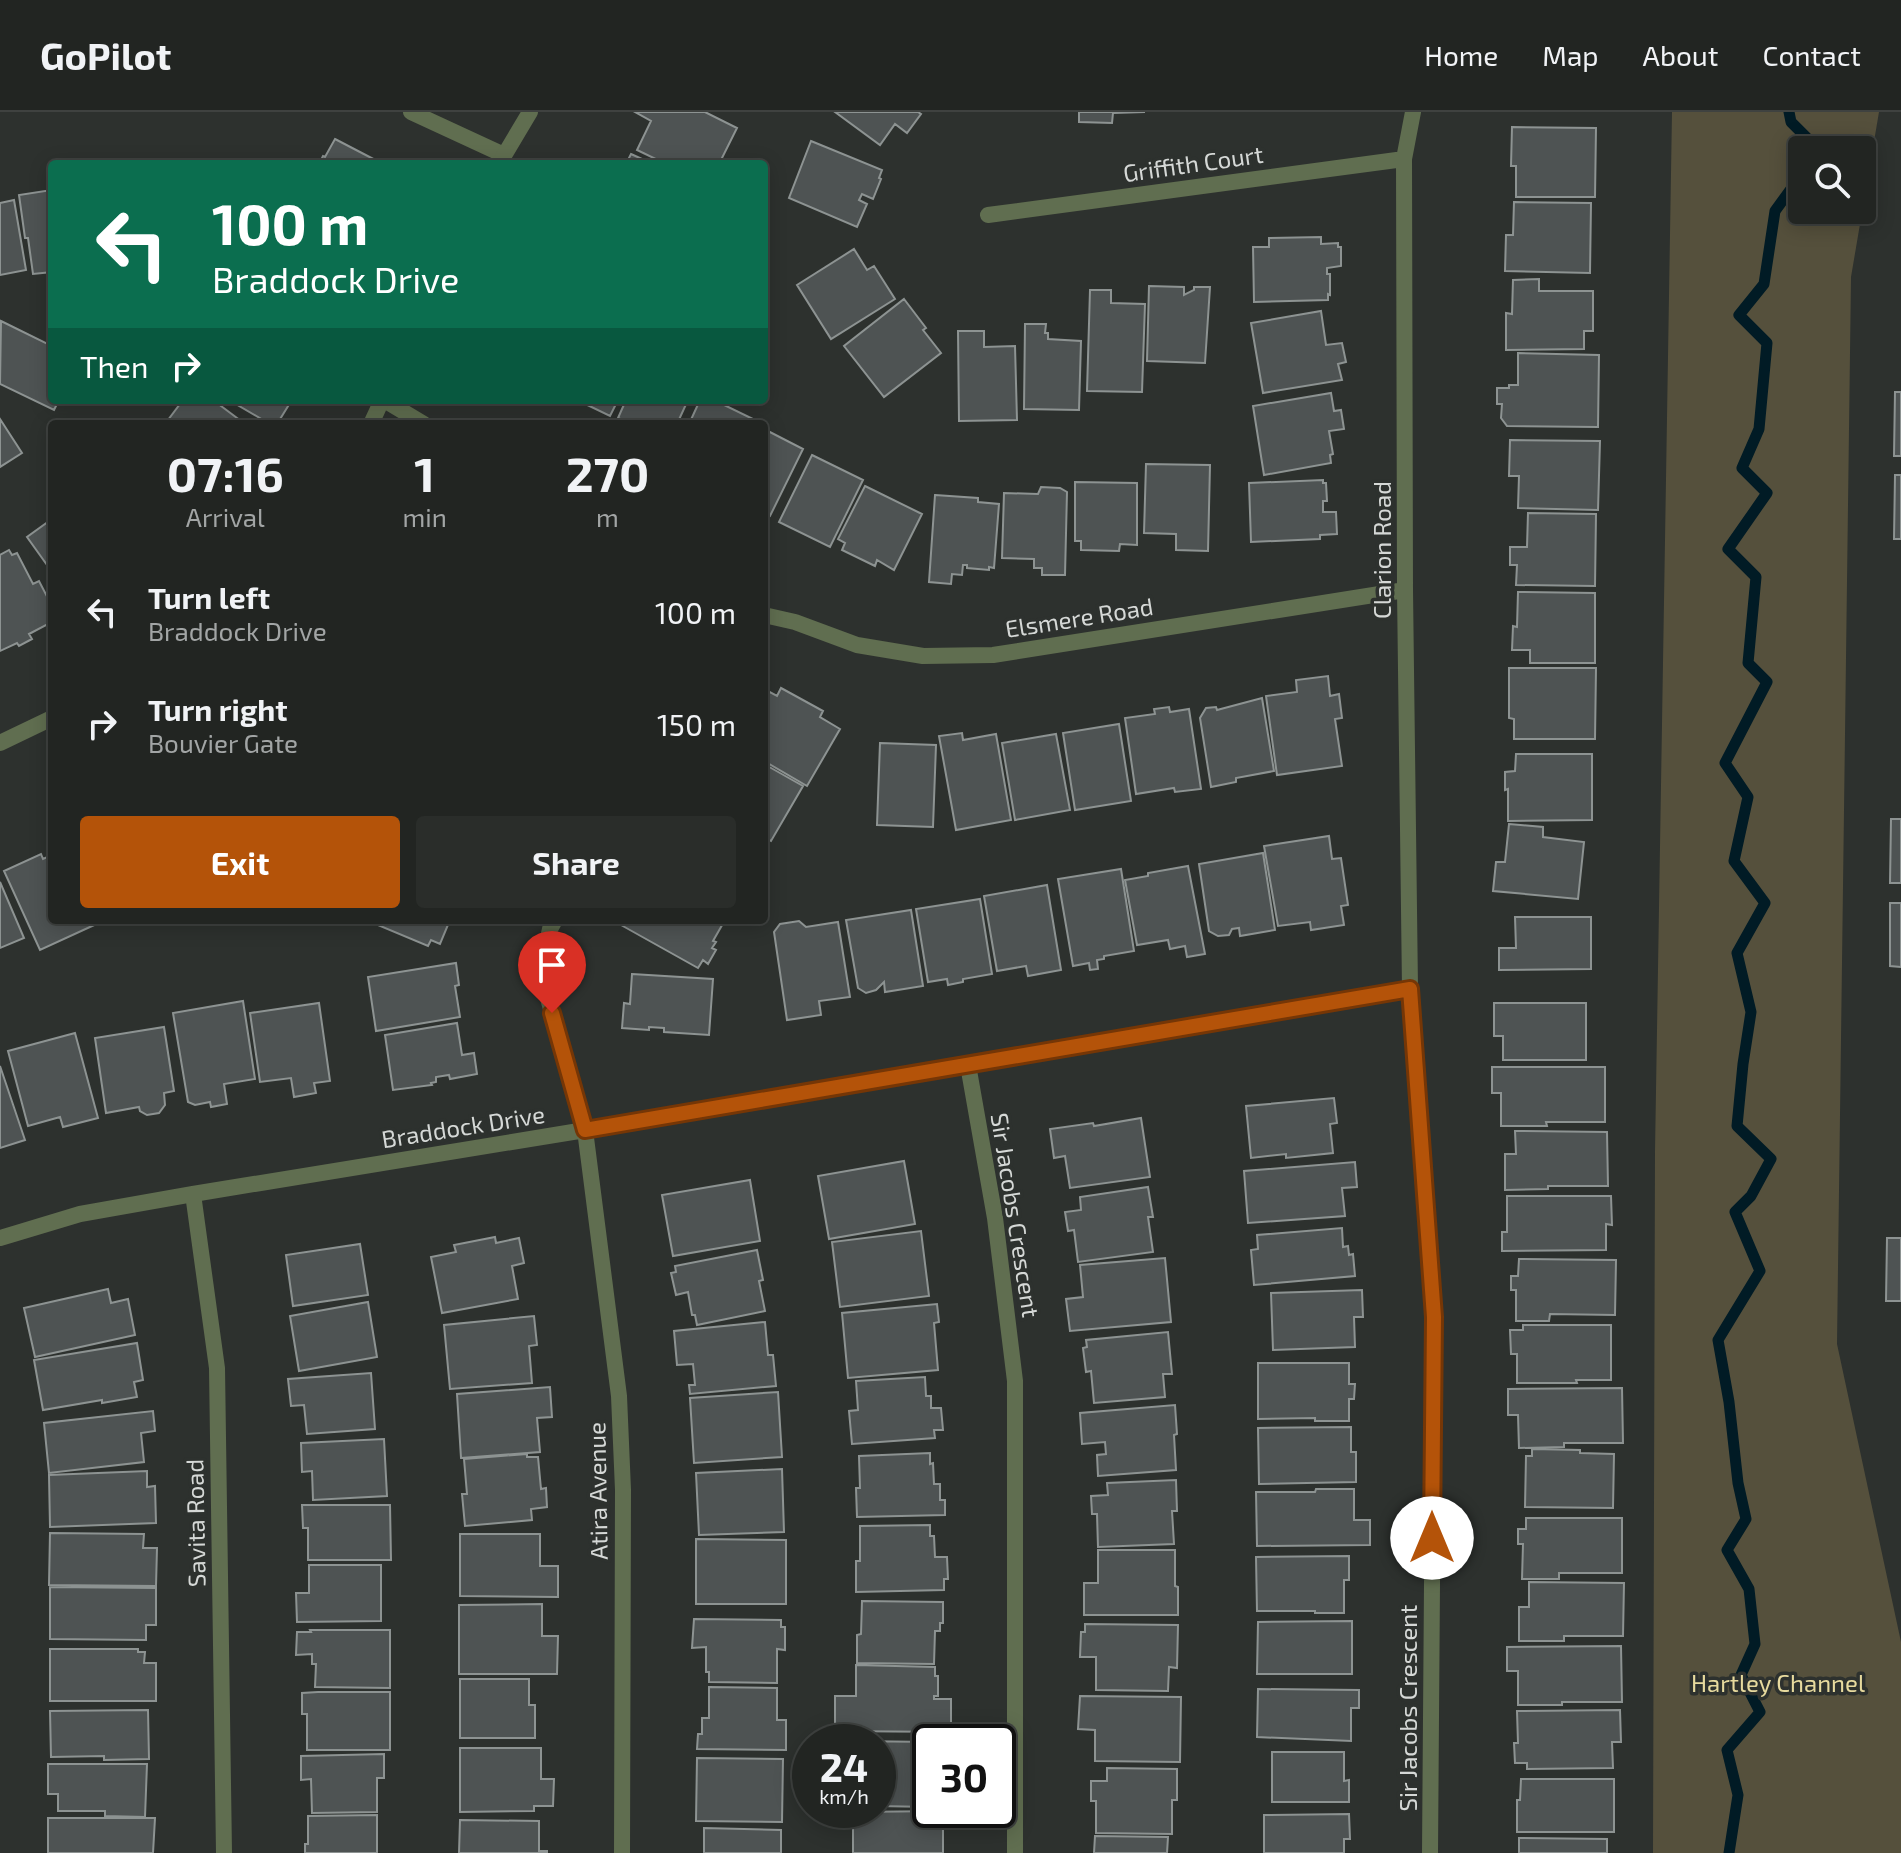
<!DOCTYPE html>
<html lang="en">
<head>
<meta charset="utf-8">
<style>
  body { margin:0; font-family:"Exo 2",sans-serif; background:#2a2d2a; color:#f1f3f6; height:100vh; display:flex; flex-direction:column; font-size:30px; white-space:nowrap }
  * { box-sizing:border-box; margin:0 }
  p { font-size:26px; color:#a2a5a5 }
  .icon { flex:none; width:44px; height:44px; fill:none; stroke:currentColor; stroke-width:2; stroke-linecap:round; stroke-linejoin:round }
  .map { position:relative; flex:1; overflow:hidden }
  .panel { position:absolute; left:48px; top:308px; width:720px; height:504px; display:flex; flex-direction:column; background:#222522; border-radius:8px; box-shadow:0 4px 20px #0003,0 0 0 2px #3f4240 }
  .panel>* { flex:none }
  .guide { position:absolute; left:48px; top:48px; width:720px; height:244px; border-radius:8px; box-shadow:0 4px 20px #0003,0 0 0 2px #3f4240; background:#0b6e4f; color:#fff; overflow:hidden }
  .fabs { position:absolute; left:1788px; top:24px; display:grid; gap:16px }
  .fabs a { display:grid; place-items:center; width:88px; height:88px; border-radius:8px; background:#222522; box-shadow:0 4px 20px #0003,0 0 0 2px #3f4240; font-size:40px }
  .speed { position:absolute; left:792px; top:1612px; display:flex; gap:16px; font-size:40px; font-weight:700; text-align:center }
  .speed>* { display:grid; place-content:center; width:104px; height:104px; border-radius:50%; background:#222522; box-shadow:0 4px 20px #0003,0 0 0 2px #3f4240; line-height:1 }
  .speed small { font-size:20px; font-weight:400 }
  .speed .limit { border:4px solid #111; border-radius:12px; background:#fff; color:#111 }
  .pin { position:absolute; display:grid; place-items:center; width:68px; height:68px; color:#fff; margin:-82px -34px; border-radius:50% 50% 50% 0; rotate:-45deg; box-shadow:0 0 8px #0007 }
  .pin .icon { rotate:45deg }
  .me { position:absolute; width:88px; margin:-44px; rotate:0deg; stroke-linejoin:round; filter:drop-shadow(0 0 6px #0008) }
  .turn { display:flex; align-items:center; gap:28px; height:168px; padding:0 32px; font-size:36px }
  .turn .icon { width:104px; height:104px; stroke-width:2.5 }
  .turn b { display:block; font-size:56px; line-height:68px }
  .then { display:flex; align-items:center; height:76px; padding:0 32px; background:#0003; gap:16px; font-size:30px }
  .eta { display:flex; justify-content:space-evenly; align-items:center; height:136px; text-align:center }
  .eta b { font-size:48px; font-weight:700; line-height:56px }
  .cta { display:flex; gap:16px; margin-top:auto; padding:16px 32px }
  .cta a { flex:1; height:92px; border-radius:8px; background:#b45309; color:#fff; font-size:32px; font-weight:700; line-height:92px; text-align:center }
  .cta a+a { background:#2a2d2a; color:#f1f3f6 }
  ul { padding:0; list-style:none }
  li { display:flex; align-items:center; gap:24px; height:112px; padding:0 32px }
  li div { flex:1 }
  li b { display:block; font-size:30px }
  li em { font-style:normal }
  header { display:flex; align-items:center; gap:48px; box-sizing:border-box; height:112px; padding:0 40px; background:#222522; border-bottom:2px solid #3f4240 }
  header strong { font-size:38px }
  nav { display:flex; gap:44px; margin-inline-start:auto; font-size:28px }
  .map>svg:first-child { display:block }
  .green { fill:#55503c; fill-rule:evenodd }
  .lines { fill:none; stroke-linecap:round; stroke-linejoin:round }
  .stream { stroke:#011b25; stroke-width:11 }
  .building { fill:#4e5353; stroke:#8d9392; stroke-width:2 }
  .minor { stroke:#606e50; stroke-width:16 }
  .tertiary { stroke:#606e50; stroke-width:16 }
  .route-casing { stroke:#753606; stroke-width:20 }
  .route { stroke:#b45309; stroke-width:14 }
  .labels { text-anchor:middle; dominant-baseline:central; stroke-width:7; stroke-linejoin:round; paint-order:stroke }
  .street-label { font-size:24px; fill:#d5d8d6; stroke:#2d312e }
  .park-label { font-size:24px; fill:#e7da9e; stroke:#2d312e }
</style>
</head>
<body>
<header>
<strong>GoPilot</strong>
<nav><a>Home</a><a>Map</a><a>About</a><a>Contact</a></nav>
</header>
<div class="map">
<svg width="1901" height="1741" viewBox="0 0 1901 1741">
  <rect width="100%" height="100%" fill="#2d312e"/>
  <path class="green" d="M1672 0H1879L1851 165 1837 1232 1901 1530V1741H1653L1655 1040ZM1802 38H1862V98H1802Z"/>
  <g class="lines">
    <path class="stream" d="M1789 0 1791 10 1819 38
      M1729 1741 1738 1683 1727 1638 1760 1600 1741 1563 1755 1532 1749 1477 1727 1438 1746 1407 1738 1371 1729 1290 1718 1228 1760 1159 1735 1100 1751 1084 1771 1047 1737 1014 1743 952 1751 900 1737 841 1765 791 1734 749 1748 685 1725 651 1767 570 1748 551 1756 465 1728 437 1767 381 1742 356 1759 317 1767 231 1739 203 1764 172 1775 99 1802 62"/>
  </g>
  <path class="building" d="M705 0 737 16 719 52H666L637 38 651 9 635 0Z
    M835 0H918L921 2 907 21 895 12 880 33Z
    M1079 0H1145L1113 1 1112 11 1079 10Z
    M1512 15 1596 16 1595 85H1516V54H1511Z
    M335 27 383 52H319L323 44 325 45Z
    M811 29 882 58 879 66 881 67 873 87 862 82 859 88 867 92 857 115 789 86Z
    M631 42 653 52H626Z
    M52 65V160L33 162 28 126H25L19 83 52 78 49 66Z
    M14 88 26 158 0 163V91Z
    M1514 90 1591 91 1590 161 1505 159 1506 123H1513Z
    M1321 125V132L1338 131V135H1341V154L1327 156V162H1330V183L1328 182V188L1254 190 1253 135H1269V126Z
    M854 137 867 158 874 154 895 187 831 227 797 173Z
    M1539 167V179H1593V219H1584V237L1506 238V201L1512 202 1513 168Z
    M1149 174 1184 175V183L1194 178V175H1210L1205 251 1147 249Z
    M1090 178H1111V191L1145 192 1142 280 1087 279Z
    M904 187 926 216 923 218 941 241 884 285 844 234Z
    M1321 199 1326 233 1342 231 1346 250 1338 252 1342 268 1263 281 1251 211Z
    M1 209 52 234V288H59L54 298 0 272Z
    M1025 212H1046L1045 221H1048V227L1081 229 1079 298 1024 297Z
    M958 219H984V235L1015 234 1017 308 959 309Z
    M1518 241 1599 243 1598 315 1507 314 1501 306 1502 292H1497V276H1509V273H1518Z
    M1895 280H1901V344H1894Z
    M1331 281 1334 299 1341 298 1344 317 1329 319 1333 342 1330 343 1331 351 1264 363 1253 294Z
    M183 288H213L245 312H165Z
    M229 288H286L290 291 277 312H270Z
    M577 288H618L610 304Z
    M626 288H688L677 312H621L623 308 618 306Z
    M700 288H714L753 307 751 312H689Z
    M0 307 22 341 0 355Z
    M764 317 803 337 770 404 764 401Z
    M1510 328 1600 329 1598 398 1518 396 1519 364H1509Z
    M812 343 863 368 830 435 779 410Z
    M1146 352 1210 353 1208 439 1176 438V422L1144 421Z
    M1895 363H1901V427H1894Z
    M1323 368V371H1326L1327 389H1323V400H1336L1337 422 1320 423V427L1251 430 1249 371Z
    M1075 370 1137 371V433L1120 432 1119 439 1081 438V429H1075Z
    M865 374 922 402 894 458 877 448 875 454 842 438 845 431 838 427Z
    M1041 375 1060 376 1067 380 1065 463H1042V456H1034V447L1002 446 1004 381 1038 382Z
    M935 383 978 386V390L999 392 994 456 989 455V458L967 456V453H963L962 463 952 462 951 472 929 470Z
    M1528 401 1596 402 1595 474 1516 473 1517 453H1510V435H1527Z
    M52 407V460L27 425Z
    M9 438 12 443 17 441 33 472 39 469 52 494V510L29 522 32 527 19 534 17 531 0 539V443Z
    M1518 480 1595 481V551H1530V538H1512L1513 514 1517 515Z
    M1509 556H1596L1595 627H1514V607L1509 606Z
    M1328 564 1330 584 1339 582 1342 606 1335 607 1342 654 1277 663 1266 584 1297 580 1296 568Z
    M781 576 823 599 820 605 840 617 807 674 764 649V577L777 584Z
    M1262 586 1274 659 1236 666V670L1211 675 1200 606 1206 596 1216 595 1217 598Z
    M1169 595 1170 600 1189 597 1201 677 1175 680 1174 676 1136 682 1125 606 1155 602 1154 597Z
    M1119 612 1131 689 1075 698 1063 621Z
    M962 621 963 628 996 622 1011 708 956 718 939 624Z
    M1056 622 1070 698 1015 708 1002 631Z
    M880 631 936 633 933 715 877 713Z
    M1516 642H1592V708L1508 709V677L1505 678V660L1515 659Z
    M764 652 803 674 771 729 764 725Z
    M1891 707H1901V771H1890Z
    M1509 712 1543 715V725L1584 730 1578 787 1493 779 1496 750H1505Z
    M1329 724 1332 747 1341 746 1348 793 1341 794 1344 813 1311 818 1310 810 1278 814 1264 734Z
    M1263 741 1275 818 1240 824 1239 816 1232 817 1229 823 1218 824 1209 819 1199 752Z
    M41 742 43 747 52 743V808L103 809 40 838 4 759Z
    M1188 754 1205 842 1187 845 1185 834 1170 837 1168 828 1137 833 1125 768 1148 764V761Z
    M1121 757 1134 839 1104 844V847L1097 848 1098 857 1090 858 1089 851 1073 854 1058 767Z
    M0 770 24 826 0 836Z
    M1047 773 1061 858 1028 864 1026 854 997 859 984 784Z
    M980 787 992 862 963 867V870L948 873 947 867 928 870 916 797Z
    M1890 791H1901V855L1890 854Z
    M911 798 923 874 885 880 884 870 876 878 866 881 858 876 846 808Z
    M1515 805H1591V857L1499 858V836H1516Z
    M374 808H450L440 832 431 828 428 834 373 811Z
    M624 808H725L713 829 716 830 712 836 716 838 708 852 703 848 698 856 621 813Z
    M799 809 806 815 838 810 850 885 819 889 821 903 787 908 774 820 780 812Z
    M456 851 459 873 455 874 460 905 376 919 368 865Z
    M632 862 713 867 709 923 664 920V916L649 915V918L622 916 624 891 630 892Z
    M243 889 255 967 224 972 227 992 211 995 210 990 195 993 188 990 173 901Z
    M319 891 330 969 314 971 316 981 294 985 291 966 260 970 250 901Z
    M1494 891H1586V948H1503V924H1494Z
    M457 911 462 943 474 941 477 962 450 967 449 963 436 965V970L431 971 432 973 393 978 385 923Z
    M164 915 174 979 164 981 165 993 159 1001 147 1003 140 999 139 995 106 1001 95 926Z
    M75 921 98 1006 63 1015 60 1005 28 1014 8 939Z
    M0 954 25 1028 0 1036Z
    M1492 955H1605V1010H1546L1547 1014H1501V981H1492Z
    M1334 986 1337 1011 1330 1012 1333 1041 1286 1046V1042L1251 1046 1246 994Z
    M1141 1006 1150 1065 1070 1076 1065 1044 1054 1046 1050 1017 1093 1011 1094 1014Z
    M1515 1019 1607 1020 1608 1074H1548V1077L1505 1078V1042H1516Z
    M904 1049 915 1112 829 1127 818 1064Z
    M1355 1050 1357 1075 1342 1076 1345 1104 1248 1111 1244 1059Z
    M750 1068 760 1129 673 1144 662 1083Z
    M1148 1075 1153 1105H1148L1153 1140 1078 1150 1074 1118 1068 1119 1065 1100 1081 1098 1080 1085Z
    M1507 1084H1611L1612 1113 1606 1112V1138L1502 1139V1120H1507Z
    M1342 1116 1343 1135 1348 1134 1349 1143 1353 1142 1355 1164 1254 1173 1251 1138 1258 1137 1257 1123Z
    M921 1119 929 1184 840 1195 832 1130Z
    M495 1125 496 1131 519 1126 524 1151 512 1154 518 1187 442 1201 431 1145 456 1140 454 1133Z
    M1887 1126H1901V1189H1886Z
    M360 1132 368 1183 293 1194 286 1143Z
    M757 1138 763 1168 759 1169 765 1199 697 1213 695 1203H692L688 1180 676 1183 671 1161 676 1160 675 1154Z
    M1165 1146 1171 1210 1070 1219 1066 1187 1083 1185 1080 1153Z
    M1519 1147 1616 1148 1615 1203 1550 1202 1549 1209H1516V1178H1511V1164H1518Z
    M108 1177 111 1191 128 1187 135 1223 35 1245 24 1196Z
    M1362 1178 1363 1205H1354L1355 1235 1273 1238 1271 1181Z
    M368 1190 377 1245 299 1259 290 1204Z
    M937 1192 939 1210 934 1211 938 1258 848 1266 842 1201Z
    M534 1204 537 1233 529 1234 532 1271 450 1277 444 1213Z
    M765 1210 768 1243H773L776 1274 690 1282 689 1273H695L693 1252 677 1253 674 1219Z
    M1523 1213H1611V1268H1576L1577 1271H1517V1242H1511L1510 1218H1523Z
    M1168 1220 1172 1262H1163L1165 1285 1094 1291 1091 1259 1086 1260 1083 1236 1087 1235 1086 1228Z
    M137 1231 143 1268 134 1270 137 1285 102 1291V1288L43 1298 34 1248Z
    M1258 1251H1349V1272H1355L1354 1287H1349V1309H1315V1306L1258 1307Z
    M371 1261 375 1317 307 1322 304 1293 291 1294 288 1267Z
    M925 1265 926 1284H931V1296H941L943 1318H934L935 1326 852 1332 849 1299 858 1298 856 1269Z
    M550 1275 552 1305 537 1306 540 1340 461 1346 457 1282Z
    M1622 1276 1623 1331H1564V1335L1519 1336 1518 1303H1508V1277Z
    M778 1280 782 1345 694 1351 690 1286Z
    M1175 1293 1177 1322 1174 1323 1176 1358 1098 1364 1097 1343 1106 1342 1105 1330 1082 1332 1080 1301Z
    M153 1299 155 1319 141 1321 144 1350 49 1361 44 1311Z
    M1351 1315V1340H1356V1370L1259 1372 1258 1316Z
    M384 1327 387 1384 313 1388 312 1359 302 1360 301 1331Z
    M1532 1337 1580 1338V1341L1614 1342 1613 1396 1525 1395 1526 1344H1532Z
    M930 1341V1352L933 1351 934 1372H940V1388H945V1403L857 1405 856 1376H860L859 1344Z
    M527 1342V1345H538L541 1377 546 1376 547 1395 531 1397 532 1408 465 1414 462 1382H467L464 1347Z
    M782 1357 784 1420 699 1423 696 1361Z
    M147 1359V1375L155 1374 156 1411 50 1415 49 1363Z
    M1176 1368 1177 1399H1172L1174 1432 1098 1435 1097 1402H1092L1091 1384 1108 1383 1107 1371Z
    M1316 1377H1354V1408H1370V1433L1257 1434 1256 1380H1315Z
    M302 1393H390L391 1448H308V1416H303Z
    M1526 1406H1622V1461H1559V1467H1522L1523 1432H1518V1417H1526Z
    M930 1413V1424H934L935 1445H947L948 1467H944V1478L856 1480V1449H860V1414Z
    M50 1421 144 1422 143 1436H157L156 1474 49 1473Z
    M460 1422H540V1454H558V1485L460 1484Z
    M696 1427 786 1428V1492H696Z
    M1098 1438H1175V1474L1178 1475V1503H1084V1471H1098Z
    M1349 1444V1468H1344V1501H1315V1499H1257L1256 1445Z
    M309 1453H381V1509L297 1510 296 1481H309Z
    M1529 1470 1624 1471 1623 1524H1564V1529H1519V1495H1529Z
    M50 1475 156 1476V1513H146V1528L50 1527Z
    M862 1489 943 1490V1511H940V1519H935L934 1552 857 1551V1523L861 1522Z
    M542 1492V1524H558L557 1562H459V1493Z
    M694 1507 781 1508V1515H785V1538L777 1537V1571L709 1570V1560H706V1535L692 1536Z
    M1352 1509V1562H1257L1258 1510Z
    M1085 1512 1178 1513 1177 1556 1169 1555 1168 1579 1096 1578V1545H1080L1081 1520H1085Z
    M310 1518H390V1576L315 1575 316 1552H312V1542L296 1543 297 1520H311Z
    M1621 1534 1622 1590H1562V1593H1518V1559H1507V1535Z
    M50 1537H138V1540H145L144 1551H156V1589H50Z
    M856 1553 935 1555V1564H938V1584H934V1587H951V1620L835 1619V1584H856Z
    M460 1567H529V1593H535V1626H460Z
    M709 1575 777 1576V1608H786V1638L697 1637 698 1622H702V1606H709Z
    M1258 1577 1359 1578V1596H1351V1629L1257 1625Z
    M318 1580H390V1638H307V1602H302V1581Z
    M1080 1584 1181 1585 1180 1650 1095 1649V1618L1078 1617Z
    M148 1598 149 1647 104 1648V1644L51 1645 50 1599Z
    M1620 1598 1621 1630H1612L1613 1656 1527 1657V1651H1515L1514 1631H1518L1517 1599Z
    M855 1629 930 1630V1695L878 1694V1630Z
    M460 1636H541V1667H554L553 1694H534V1699L460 1700Z
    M1272 1640H1344V1669L1349 1668V1690H1272Z
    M384 1642V1666H377V1700L312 1701 311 1667 301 1668V1644Z
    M697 1646 783 1647 782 1710 696 1709Z
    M48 1652H147L145 1705 105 1704V1699H58V1682H48Z
    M1107 1656 1177 1657V1688H1172V1722L1096 1721V1689H1091V1669H1107Z
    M1521 1667H1614V1720H1517V1688H1520Z
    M943 1699V1741H853V1700Z
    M1349 1702 1350 1727H1344V1741H1264V1703Z
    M377 1703V1741H305V1732H308V1704Z
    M48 1706H155L153 1741H48Z
    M460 1708 539 1709V1739H547V1741H459Z
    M704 1716 781 1718V1741H704Z
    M1095 1724 1168 1725 1167 1741H1094Z
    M1519 1726 1607 1727V1741H1519Z"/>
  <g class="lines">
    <path class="minor" d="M411 0 504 43
      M1413 0 1404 47 1405 478 1410 877 1434 1205 1430 1741
      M988 103 1404 47
      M384 288 424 312
      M764 503 795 510 857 533 923 544 993 543 1405 478
      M555 808 550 817 544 844V872L585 1018 619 1284 623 1378 622 1741
      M968 953 995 1106 1015 1269V1741
      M193 1082 217 1256 224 1741
      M0 1126 80 1102 193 1082 585 1018 1410 877"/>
    <path class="tertiary" d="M499 52 530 0
      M371 312 382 288
      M0 631 52 606"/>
  </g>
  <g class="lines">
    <defs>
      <path id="route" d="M552 901 585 1018 1410 877 1434 1205 1432 1426"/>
    </defs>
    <use href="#route" class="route-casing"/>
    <use href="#route" class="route"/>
  </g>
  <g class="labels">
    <g class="street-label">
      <text transform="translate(1193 51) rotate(-8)">Griffith Court</text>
      <text transform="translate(1381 438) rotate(-90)">Clarion Road</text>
      <text transform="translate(1079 505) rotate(-9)">Elsmere Road</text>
      <text transform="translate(463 1014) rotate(-9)">Braddock Drive</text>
      <text transform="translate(1016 1103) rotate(81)">Sir Jacobs Crescent</text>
      <text transform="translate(597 1379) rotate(-91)">Atira Avenue</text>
      <text transform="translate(195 1411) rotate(-91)">Savita Road</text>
      <text transform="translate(1407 1596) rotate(-90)">Sir Jacobs Crescent</text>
    </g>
    <g class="park-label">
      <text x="1778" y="1570">Hartley Channel</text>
    </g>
  </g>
</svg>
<div class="fabs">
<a><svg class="icon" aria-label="search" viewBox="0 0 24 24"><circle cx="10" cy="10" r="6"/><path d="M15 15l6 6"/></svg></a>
</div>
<div class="speed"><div>24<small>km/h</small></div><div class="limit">30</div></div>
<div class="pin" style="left:552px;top:901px;background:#d93025"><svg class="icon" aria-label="arrive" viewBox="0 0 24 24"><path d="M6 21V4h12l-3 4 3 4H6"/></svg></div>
<svg class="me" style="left:1432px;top:1426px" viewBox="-20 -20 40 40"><circle r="19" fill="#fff"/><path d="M0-13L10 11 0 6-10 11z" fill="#b45309"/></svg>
<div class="guide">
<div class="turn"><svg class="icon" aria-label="left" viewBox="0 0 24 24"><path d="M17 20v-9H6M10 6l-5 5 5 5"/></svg><div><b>100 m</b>Braddock Drive</div></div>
<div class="then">Then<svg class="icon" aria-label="right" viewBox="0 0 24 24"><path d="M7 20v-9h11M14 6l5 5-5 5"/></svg></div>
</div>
<section class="panel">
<div class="eta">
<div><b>07:16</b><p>Arrival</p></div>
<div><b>1</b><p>min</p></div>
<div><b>270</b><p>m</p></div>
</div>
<ul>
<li><svg class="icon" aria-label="left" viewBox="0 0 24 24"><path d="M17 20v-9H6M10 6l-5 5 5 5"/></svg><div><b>Turn left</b><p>Braddock Drive</p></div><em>100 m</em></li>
<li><svg class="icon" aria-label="right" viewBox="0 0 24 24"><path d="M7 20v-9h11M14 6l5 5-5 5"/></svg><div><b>Turn right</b><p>Bouvier Gate</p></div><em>150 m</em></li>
</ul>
<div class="cta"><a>Exit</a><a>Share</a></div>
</section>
</div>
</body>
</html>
